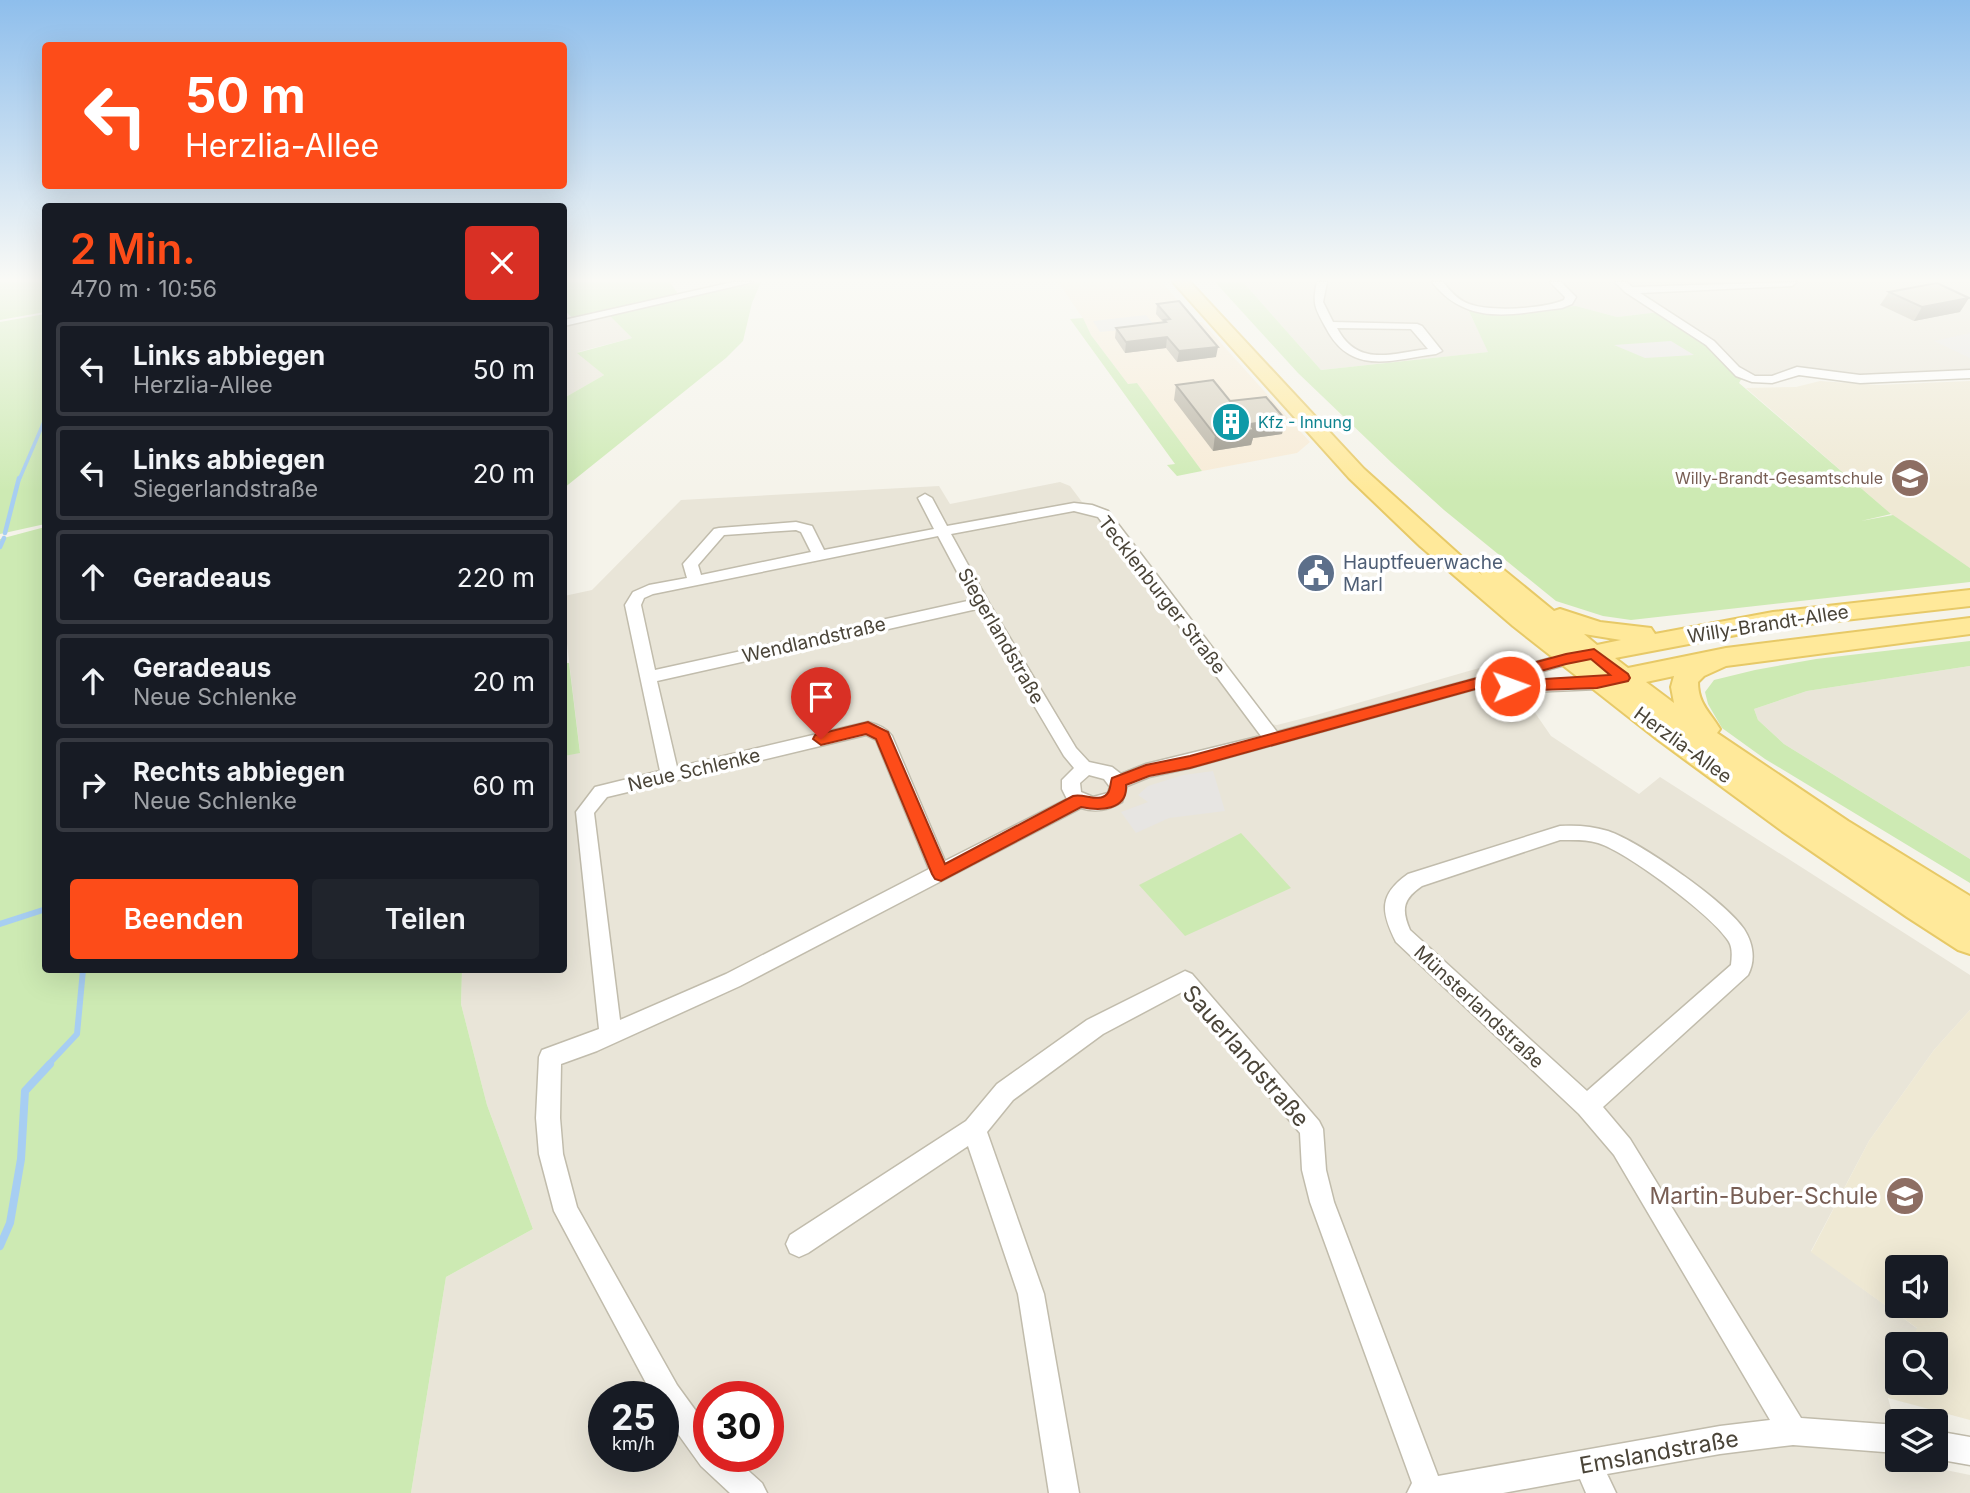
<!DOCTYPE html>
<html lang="de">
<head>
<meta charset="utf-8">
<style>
  body { margin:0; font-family:Inter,sans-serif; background:#20242c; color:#f1f3f6; height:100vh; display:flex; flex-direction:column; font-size:26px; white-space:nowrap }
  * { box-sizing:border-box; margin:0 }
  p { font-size:23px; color:#9ea1a6 }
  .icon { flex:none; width:38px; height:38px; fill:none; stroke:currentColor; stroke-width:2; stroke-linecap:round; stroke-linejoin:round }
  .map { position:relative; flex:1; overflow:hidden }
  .panel { position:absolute; left:42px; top:203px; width:525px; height:770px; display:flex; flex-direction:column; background:#171b24; border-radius:7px; box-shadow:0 7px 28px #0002 }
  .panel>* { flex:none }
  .banner { position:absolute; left:42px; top:42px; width:525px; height:147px; border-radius:7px; box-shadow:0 7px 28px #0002; background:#fd4c19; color:#fff; overflow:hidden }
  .fabs { position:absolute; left:1885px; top:1255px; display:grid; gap:14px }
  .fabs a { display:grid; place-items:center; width:63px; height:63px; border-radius:7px; background:#171b24; box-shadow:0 7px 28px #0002; font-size:35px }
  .speed { position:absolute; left:588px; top:1381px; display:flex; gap:14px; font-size:35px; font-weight:700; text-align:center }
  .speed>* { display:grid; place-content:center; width:91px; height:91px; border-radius:50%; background:#171b24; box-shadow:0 7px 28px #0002; line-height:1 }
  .speed small { font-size:18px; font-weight:400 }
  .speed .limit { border:10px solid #d22; background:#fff; color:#111 }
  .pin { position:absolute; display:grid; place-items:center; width:60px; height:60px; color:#fff; margin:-72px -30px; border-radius:50% 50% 50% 0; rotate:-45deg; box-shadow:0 0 7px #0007 }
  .pin .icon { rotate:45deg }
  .me { position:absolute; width:77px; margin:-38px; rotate:88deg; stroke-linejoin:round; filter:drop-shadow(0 0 5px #0008) }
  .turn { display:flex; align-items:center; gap:24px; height:147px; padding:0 28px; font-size:32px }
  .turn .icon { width:91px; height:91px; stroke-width:2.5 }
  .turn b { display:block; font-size:49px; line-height:60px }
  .round { display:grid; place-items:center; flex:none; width:74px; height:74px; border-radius:7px; background:#20242c }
  .overview { display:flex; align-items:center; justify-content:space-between; height:119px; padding:0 28px }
  h1 { font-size:42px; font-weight:600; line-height:52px; color:#fd4c19 }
  .button { display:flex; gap:14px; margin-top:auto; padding:14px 28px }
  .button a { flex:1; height:80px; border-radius:7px; background:#fd4c19; color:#fff; font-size:28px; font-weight:600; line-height:80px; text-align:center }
  .button a+a { background:#20242c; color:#f1f3f6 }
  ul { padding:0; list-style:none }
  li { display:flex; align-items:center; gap:21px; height:94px; margin:0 14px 10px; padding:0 14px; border:4px solid #363941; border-radius:7px }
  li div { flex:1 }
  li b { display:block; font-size:26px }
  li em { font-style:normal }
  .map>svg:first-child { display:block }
  .residential { fill:#e9e5d8; fill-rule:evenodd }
  .commercial { fill:#f7ebd6 }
  .education { fill:#efe9d4; fill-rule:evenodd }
  .green { fill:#cdeab3 }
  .parking { fill:#e7e5e2 }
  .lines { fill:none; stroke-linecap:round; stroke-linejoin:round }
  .stream-far3 { stroke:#a7cef2; stroke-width:3.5 }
  .stream-far2 { stroke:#a7cef2; stroke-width:4.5 }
  .stream-far1 { stroke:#a7cef2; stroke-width:6 }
  .stream { stroke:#a7cef2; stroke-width:8 }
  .street-casing { stroke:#c1bcac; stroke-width:3 }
  .primary-casing { stroke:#e7c967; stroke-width:4 }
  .street { fill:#fff; fill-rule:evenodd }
  .primary { fill:#ffe99a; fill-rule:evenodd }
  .wall { fill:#b9b3a4 }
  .shaded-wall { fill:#969286 }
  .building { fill:#d7d0bf; stroke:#969286; stroke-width:2 }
  .route { fill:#fd4c19; stroke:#a43110; stroke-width:2 }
  .labels { text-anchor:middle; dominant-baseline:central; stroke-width:7; stroke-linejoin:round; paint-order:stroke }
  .far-culture-label { font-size:16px; fill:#0d838f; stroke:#fff; text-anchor:start }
  .far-education-label { font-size:16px; fill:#785e54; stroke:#fff; text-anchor:end }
  .service-label { font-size:19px; fill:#4e5e75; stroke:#fff; text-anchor:start }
  .street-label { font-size:19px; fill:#4a4438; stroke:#fff }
  .near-street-label { font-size:23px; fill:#4a4438; stroke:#fff }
  .near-education-label { font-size:23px; fill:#785e54; stroke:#fff; text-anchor:end }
</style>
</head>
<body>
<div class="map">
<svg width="1970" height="1493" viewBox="0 0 1970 1493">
  <rect width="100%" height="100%" fill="#f5f3ea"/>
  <path class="residential" d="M1243 282H1970V374L1861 379 1797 371 1757 380 1659 312 1617 317 1576 306 1515 310 1467 308 1489 352 1321 370Z
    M608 314 632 338 578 352 604 375 564 398V325Z
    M1060 482 1070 486 1082 502 1107 509 1270 724 1277 725 1316 715 1500 662 1551 736 1639 794 1660 777 1970 975V1010L1934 1050 1869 1141 1811 1251 1918 1329 1911 1344H1897V1378L1888 1398 1897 1430V1460L1970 1475V1493H411L446 1277 533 1229 487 1105 461 1004 462 970H564V756L580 752 564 619V596L592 590 681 500 939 486 950 504ZM604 1396H663V1456H604ZM709 1396H768V1456H709Z
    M1970 666V859L1784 744 1758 720 1754 709 1807 691Z"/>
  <path class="commercial" d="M1058 282H1162L1196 322H1202L1310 442 1297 453 1202 471 1137 383 1128 384 1091 335 1082 317Z"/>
  <path class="education" d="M1820 381 1879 385 1970 381V568L1892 515 1746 388 1796 387Z
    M1970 1010V1420L1888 1398 1897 1378V1382H1936V1344H1911L1917 1328 1811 1252 1869 1141 1934 1050ZM1897 1267H1936V1306H1897Z"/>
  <path class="green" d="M0 282H45V312L0 320Z
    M564 282H670L678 294 572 318 564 309Z
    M761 282 752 303 743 341 726 358 564 488V398L604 375 577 353 632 338 608 314Z
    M1215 282H1243L1321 370 1488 352 1467 307 1515 310 1576 306 1617 317 1659 312 1711 344 1743 376 1739 383 1891 514 1861 521 1893 515 1970 568V582L1631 620 1603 616 1556 601 1444 510 1392 463 1298 373Z
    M45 314V524L0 534V322Z
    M1083 318 1091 335 1128 384 1137 383 1202 471 1177 476 1167 465 1175 464 1070 319Z
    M45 527 46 970H462L461 1004 487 1105 533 1229 446 1277 411 1493H0V539Z
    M1970 641V666L1807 691 1754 709 1758 720 1784 744 1970 859V883L1765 759 1722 728 1708 704 1705 692 1714 680 1755 670 1816 659Z
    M564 663H569L580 753 564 756Z
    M1241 833 1291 888 1185 936 1139 885Z"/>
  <path class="parking" d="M1146 315 1155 326 1100 332 1093 321Z
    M1970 333V358L1934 341Z
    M1671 341 1694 355 1645 358 1614 345Z
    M1213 771 1225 811 1169 818 1136 833 1121 812 1148 802 1138 795 1148 786 1183 775Z"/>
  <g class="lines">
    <path class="stream-far3" d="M19 480 46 417"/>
    <path class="stream-far2" d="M5 533 19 478
      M0 547 4 538"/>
    <path class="stream-far1" d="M0 924 46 909
      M48 1065 77 1034 83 970"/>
    <path class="stream" d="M0 1246 10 1223 21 1159 25 1091 50 1064"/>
    <defs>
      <path id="street" d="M733 282H753L564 326V320Z
        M1317 282H1327L1323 302 1333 322 1417 324 1422 326 1442 351 1436 354C1391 360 1351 376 1326 328 1315 308 1312 304 1317 282ZM1337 328 1411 329 1428 349C1392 353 1358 368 1337 328Z
        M1432 282H1443C1450 291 1458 300 1469 304 1490 312 1543 309 1564 300L1565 297 1550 282H1561L1576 297 1572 304 1562 308C1512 314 1468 327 1432 282Z
        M1615 282H1627L1632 287 1797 282 1792 286 1640 293 1714 341 1739 367 1755 376H1772L1797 367 1860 375 1970 370V378L1860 383 1799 375 1772 383 1752 382 1736 376 1706 345 1625 292Z
        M925 494 932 498 947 526 1074 503 1092 505 1108 511 1277 732 1566 654 1574 659 1572 663 1504 682 1597 677 1605 683 1597 689 1487 694 1479 688 1190 768 1149 777 1127 786 1122 802C1109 810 1096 813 1081 808L740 986 597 1051 561 1064 560 1118 563 1154 577 1207 677 1385 709 1429V1456H732L762 1483 767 1493H730L701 1466 663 1413V1396H653L554 1211 539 1154 536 1118 539 1057 542 1050 599 1029 576 812 595 787 660 771 625 605 633 592 649 585 687 578 683 564 714 529 719 528 796 522 812 526 824 550 934 529 918 498ZM1074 511 1098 517 1261 736 1146 764 1121 774 1112 767 1089 762 1076 748 989 603 951 534ZM796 530 801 532 811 552 701 575 698 565 724 535ZM938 536 972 600 655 670 641 605 644 598 653 594ZM977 609 1064 756 1074 768 1062 780V789L1067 799 945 861 892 736C887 728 876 724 868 722L677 767 657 681ZM866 735 876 740 929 869 726 974 620 1020 594 813 607 797ZM1089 775 1104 779 1110 787 1108 793 1093 797 1081 792 1080 783Z
        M1560 826C1577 825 1592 826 1608 831 1640 842 1725 901 1744 929 1753 943 1756 960 1748 975L1603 1107 1630 1139 1801 1418 1897 1425V1453L1793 1445 1720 1454 1607 1474 1616 1493H1586L1580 1479 1503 1493H1407L1412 1483 1310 1202 1302 1170 1300 1133 1182 992 1103 1034 1013 1100 987 1132 1044 1294 1079 1493H1049L1018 1294 968 1146 808 1253 799 1257 790 1253 786 1244 790 1235 966 1121 997 1084 1087 1020 1185 971 1192 974 1319 1121 1323 1129 1326 1170 1334 1202 1438 1476 1720 1426 1770 1420 1614 1155 1579 1114 1396 942C1381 912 1378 895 1408 874ZM1560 840C1572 840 1586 839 1598 843 1627 852 1710 914 1727 939 1733 946 1732 956 1731 965L1587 1091 1410 930C1401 909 1403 899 1422 886Z
        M1936 1431 1970 1437V1465L1936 1459Z"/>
      <path id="primary" d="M1173 282H1190L1364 469 1482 575 1479 571 1483 566 1491 564 1499 566 1554 611 1560 609 1600 622 1651 628 1655 634 1773 612 1970 590V606L1773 628 1615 658 1628 668 1726 648 1970 618V634L1726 666 1704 676 1698 682C1698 704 1710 712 1720 729L1717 733 1848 821 1970 896V954L1958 950 1907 917 1782 831 1658 740 1513 626 1420 546 1349 478ZM1584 634 1621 640 1597 645ZM1674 676 1671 687 1674 703 1646 682Z"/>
    </defs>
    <use href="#street" class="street-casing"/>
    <use href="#primary" class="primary-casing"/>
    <use href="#street" class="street"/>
    <use href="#primary" class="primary"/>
  </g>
  <path class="wall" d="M1889 292 1960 312 1914 321 1880 305Z
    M1157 304 1216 357 1177 362 1166 348 1125 353 1115 338 1116 328 1163 322 1156 314Z
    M1176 385 1230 401 1285 419 1282 434 1253 438 1251 445 1213 451 1174 400Z"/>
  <path class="shaded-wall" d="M1969 298 1960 312 1914 321 1922 307Z
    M1167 337 1166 348 1125 353 1126 342Z
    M1218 347 1216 357 1177 362 1179 351Z
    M1285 419 1282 434 1253 438 1251 445 1213 451 1215 435 1250 424Z"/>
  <path class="building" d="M1937 283 1969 298 1922 307 1889 292Z
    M1179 301 1218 347 1179 351 1167 337 1126 342 1116 328 1166 322 1164 320 1170 319 1157 304Z
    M1213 380 1230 401 1266 397 1285 419 1250 424 1254 430 1215 435 1176 385Z"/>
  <linearGradient id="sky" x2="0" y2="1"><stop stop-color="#8ebeec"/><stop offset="0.57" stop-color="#fafaf6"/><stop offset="1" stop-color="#fafaf6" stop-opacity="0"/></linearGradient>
  <rect width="1970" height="491" fill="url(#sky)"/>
  <path class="route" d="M1594 649 1628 674 1630 678 1628 681 1597 688 1510 691 1503 686 1510 681 1610 675 1591 659 1566 664 1190 768 1149 776 1126 785C1128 811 1099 811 1081 807L941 881 935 879 932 874 876 739 866 734 821 745 813 739 815 735 868 722 888 732 945 864 1073 796C1084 793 1099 803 1107 794 1111 790 1110 783 1112 778L1146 765 1190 756 1566 654Z"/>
  <defs>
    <symbol id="building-disc" viewBox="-11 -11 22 22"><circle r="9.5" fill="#0f9aa8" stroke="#fff"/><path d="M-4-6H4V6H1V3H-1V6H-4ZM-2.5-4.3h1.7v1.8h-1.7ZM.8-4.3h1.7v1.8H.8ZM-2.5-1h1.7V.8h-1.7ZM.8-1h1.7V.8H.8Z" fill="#fff"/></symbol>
    <symbol id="school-disc" viewBox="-11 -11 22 22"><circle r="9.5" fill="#8d6e63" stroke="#fff"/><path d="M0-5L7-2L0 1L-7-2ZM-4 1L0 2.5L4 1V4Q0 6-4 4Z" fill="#fff"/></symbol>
    <symbol id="civic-disc" viewBox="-11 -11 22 22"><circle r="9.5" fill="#5c6f8a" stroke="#fff"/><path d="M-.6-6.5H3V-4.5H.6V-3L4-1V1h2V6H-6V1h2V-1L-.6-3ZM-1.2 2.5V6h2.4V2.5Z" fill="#fff"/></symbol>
  </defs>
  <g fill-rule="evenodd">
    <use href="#building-disc" x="1209" y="400" width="44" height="44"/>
    <use href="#school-disc" x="1888" y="456" width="44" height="44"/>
    <use href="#civic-disc" x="1294" y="551" width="44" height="44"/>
    <use href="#school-disc" x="1883" y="1174" width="44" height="44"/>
  </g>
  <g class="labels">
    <g class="far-culture-label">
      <text x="1258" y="422">Kfz - Innung</text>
    </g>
    <g class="far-education-label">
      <text x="1883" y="478">Willy-Brandt-Gesamtschule</text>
    </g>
    <g class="service-label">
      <text x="1343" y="562">Hauptfeuerwache<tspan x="1343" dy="22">Marl</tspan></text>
    </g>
    <g class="street-label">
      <text transform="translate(1162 595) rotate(52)">Tecklenburger Straße</text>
      <text transform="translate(1768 624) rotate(-9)">Willy-Brandt-Allee</text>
      <text transform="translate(1001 636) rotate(60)">Siegerlandstraße</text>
      <text transform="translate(814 640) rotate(-13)">Wendlandstraße</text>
      <text transform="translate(1683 745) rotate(36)">Herzlia-Allee</text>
      <text transform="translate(694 770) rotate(-13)">Neue Schlenke</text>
      <text transform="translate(1479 1007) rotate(43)">Münsterlandstraße</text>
    </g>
    <g class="near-street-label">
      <text transform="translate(1246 1056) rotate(49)">Sauerlandstraße</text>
      <text transform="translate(1659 1452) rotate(-10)">Emslandstraße</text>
    </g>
    <g class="near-education-label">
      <text x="1878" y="1196">Martin-Buber-Schule</text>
    </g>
  </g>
</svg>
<div class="fabs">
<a><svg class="icon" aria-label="sound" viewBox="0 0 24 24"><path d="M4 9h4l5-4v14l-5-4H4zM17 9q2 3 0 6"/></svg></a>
<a><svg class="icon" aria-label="search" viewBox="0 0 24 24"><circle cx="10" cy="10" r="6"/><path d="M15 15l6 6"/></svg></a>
<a><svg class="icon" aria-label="layers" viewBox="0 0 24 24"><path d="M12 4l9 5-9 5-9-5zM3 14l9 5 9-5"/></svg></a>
</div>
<div class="speed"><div>25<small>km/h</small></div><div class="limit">30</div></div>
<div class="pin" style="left:821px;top:739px;background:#d93025"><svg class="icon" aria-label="arrive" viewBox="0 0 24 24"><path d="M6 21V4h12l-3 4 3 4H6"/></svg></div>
<svg class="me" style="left:1510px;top:686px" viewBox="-20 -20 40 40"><circle r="17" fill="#fd4c19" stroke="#fff" stroke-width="3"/><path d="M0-11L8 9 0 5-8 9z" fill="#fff"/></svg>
<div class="banner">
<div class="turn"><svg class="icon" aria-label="left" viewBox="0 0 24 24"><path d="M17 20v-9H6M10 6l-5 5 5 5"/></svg><div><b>50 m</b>Herzlia-Allee</div></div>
</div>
<section class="panel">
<div class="overview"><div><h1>2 Min.</h1><p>470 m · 10:56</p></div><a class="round" style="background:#d93025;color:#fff"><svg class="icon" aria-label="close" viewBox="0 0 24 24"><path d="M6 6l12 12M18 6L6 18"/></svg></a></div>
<ul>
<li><svg class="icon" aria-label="left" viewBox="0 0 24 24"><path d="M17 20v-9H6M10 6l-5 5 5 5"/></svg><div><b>Links abbiegen</b><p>Herzlia-Allee</p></div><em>50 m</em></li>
<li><svg class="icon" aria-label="left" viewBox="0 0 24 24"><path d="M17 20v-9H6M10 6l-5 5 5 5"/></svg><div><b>Links abbiegen</b><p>Siegerlandstraße</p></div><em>20 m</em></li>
<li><svg class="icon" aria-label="ahead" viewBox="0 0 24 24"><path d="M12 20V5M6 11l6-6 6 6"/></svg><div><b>Geradeaus</b></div><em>220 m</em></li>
<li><svg class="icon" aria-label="ahead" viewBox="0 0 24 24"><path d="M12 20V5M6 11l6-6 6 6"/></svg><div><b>Geradeaus</b><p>Neue Schlenke</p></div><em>20 m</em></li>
<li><svg class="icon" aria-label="right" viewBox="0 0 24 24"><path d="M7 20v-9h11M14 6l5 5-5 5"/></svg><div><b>Rechts abbiegen</b><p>Neue Schlenke</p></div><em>60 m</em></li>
</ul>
<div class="button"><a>Beenden</a><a>Teilen</a></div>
</section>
</div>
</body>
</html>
